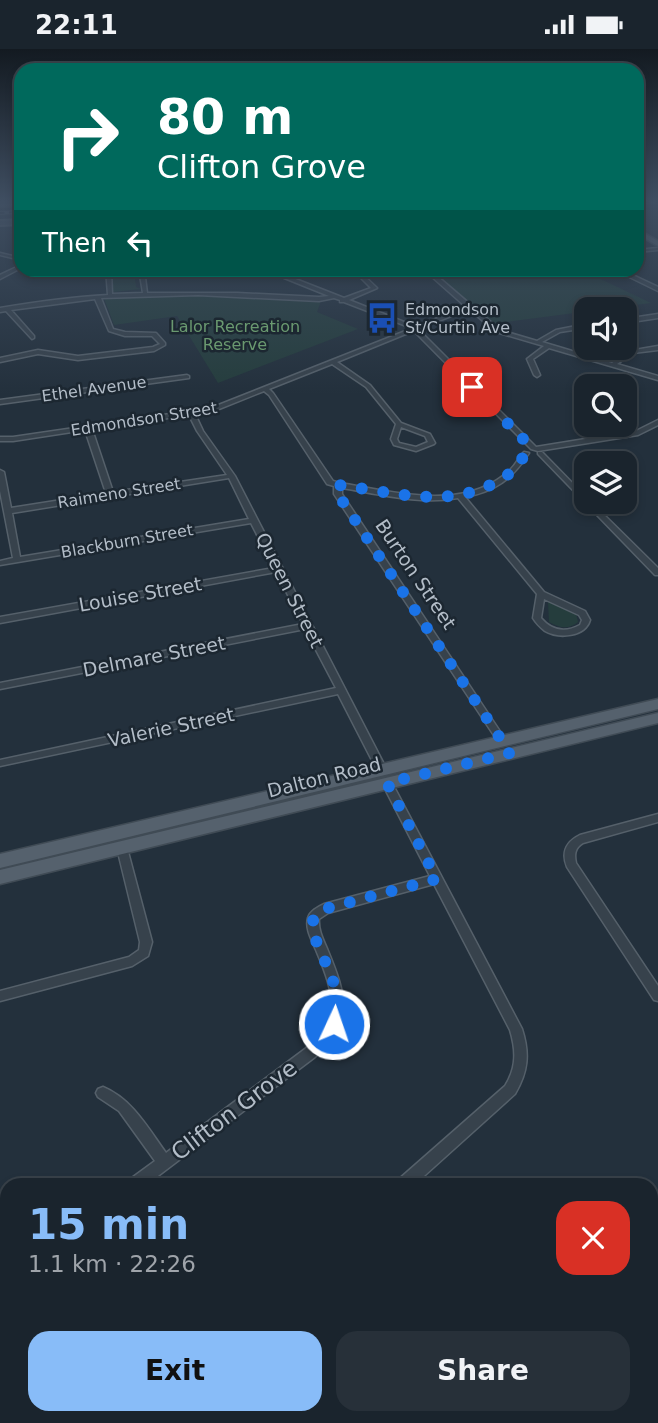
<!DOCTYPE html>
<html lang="en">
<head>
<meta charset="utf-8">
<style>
  body { margin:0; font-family:"DejaVu Sans",sans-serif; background:#273039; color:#f1f3f6; height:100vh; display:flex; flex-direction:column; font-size:26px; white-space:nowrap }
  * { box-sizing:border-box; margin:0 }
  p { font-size:23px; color:#9fa4aa }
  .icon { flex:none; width:38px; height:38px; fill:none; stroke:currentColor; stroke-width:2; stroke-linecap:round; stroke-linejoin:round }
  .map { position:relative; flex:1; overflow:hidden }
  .drawer { position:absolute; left:0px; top:1129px; width:658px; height:247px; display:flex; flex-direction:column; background:#1a242d; border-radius:21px 21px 0 0; box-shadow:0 4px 10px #0003,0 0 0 2px #384149 }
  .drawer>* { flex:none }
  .hud { position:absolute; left:14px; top:14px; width:630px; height:214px; border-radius:21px; box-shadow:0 4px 10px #0003,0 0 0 2px #384149; background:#00695c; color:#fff; overflow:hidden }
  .buttons { position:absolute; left:574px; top:248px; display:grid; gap:14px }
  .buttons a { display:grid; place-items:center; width:63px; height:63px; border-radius:14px; background:#1a242d; box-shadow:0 4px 10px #0003,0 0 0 2px #384149; font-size:35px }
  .pin { position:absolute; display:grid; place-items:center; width:60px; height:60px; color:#fff; margin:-30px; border-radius:14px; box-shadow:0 4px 10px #0006 }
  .me { position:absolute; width:77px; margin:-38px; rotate:3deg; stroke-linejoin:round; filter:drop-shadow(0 0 5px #0008) }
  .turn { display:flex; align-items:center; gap:24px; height:147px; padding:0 28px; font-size:32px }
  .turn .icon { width:91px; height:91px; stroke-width:2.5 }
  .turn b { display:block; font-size:49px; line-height:60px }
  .then { display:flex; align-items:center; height:66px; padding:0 28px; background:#0003; gap:14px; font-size:26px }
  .round { display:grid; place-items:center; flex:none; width:74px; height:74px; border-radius:21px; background:#273039 }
  .head { display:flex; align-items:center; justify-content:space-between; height:119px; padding:0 28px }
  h1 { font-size:42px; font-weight:700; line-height:52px; color:#88bcf8 }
  .button { display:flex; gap:14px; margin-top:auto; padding:14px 28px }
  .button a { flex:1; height:80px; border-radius:21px; background:#88bcf8; color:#111; font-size:28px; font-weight:700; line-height:80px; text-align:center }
  .button a+a { background:#273039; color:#f1f3f6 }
  .status { display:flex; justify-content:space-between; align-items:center; height:49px; padding:0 35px; background:#1a242d; direction:ltr }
  .status svg { height:19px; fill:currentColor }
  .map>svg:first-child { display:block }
  .green { fill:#253d3d }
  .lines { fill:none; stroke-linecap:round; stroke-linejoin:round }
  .street-casing { stroke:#55606a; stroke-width:3 }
  .secondary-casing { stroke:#55606a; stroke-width:4 }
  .primary-casing { stroke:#404b55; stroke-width:3 }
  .street { fill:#37424c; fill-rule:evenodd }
  .secondary { fill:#45515f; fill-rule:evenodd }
  .primary { fill:#55616d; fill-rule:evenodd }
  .rail-casing { stroke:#596674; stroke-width:3.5 }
  .rail { stroke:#1c2731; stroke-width:2; stroke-dasharray:4.5; stroke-linecap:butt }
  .route { stroke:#1a73e8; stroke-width:12; stroke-dasharray:0 21.6 }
  .labels { text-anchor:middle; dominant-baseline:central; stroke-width:5; stroke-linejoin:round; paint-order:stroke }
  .far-poi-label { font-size:16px; fill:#b3bdc8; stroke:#1c2731; text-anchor:start }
  .far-park-label { font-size:16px; fill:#6a9970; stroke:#1c2731 }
  .far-street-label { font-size:16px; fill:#b3bdc8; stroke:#1c2731 }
  .street-label { font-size:19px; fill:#b3bdc8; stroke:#1c2731 }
  .near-street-label { font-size:23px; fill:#b3bdc8; stroke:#1c2731 }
</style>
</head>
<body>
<div class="status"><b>22:11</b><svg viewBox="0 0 49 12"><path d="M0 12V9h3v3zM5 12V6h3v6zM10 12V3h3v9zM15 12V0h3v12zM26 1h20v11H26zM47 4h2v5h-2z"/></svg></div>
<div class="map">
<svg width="658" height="1374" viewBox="0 0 658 1374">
  <rect width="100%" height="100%" fill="#23303c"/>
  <path class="green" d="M460 220 606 221 588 224 651 254 490 275 433 224Z
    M110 221H134L136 238 141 240 113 243Z
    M211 245 321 252 317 263 358 280 218 334 177 267 114 276 104 249Z
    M548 553 576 565 578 573C568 581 560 579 549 573Z
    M658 1195V1374H542L539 1369 651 1368V1203Z"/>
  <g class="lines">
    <defs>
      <path id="street" d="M658 199V201L637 203V201Z
        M0 204 21 209V211L0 206Z
        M21 216V219L0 230V226Z
        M106 220H111L112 245 143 244 139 220H144L147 244H237L319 248 329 247 262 220H270L344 249 371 239 352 220H357L377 239 349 251 414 277 409 278 344 253H340V251L334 249 319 252 198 246 101 249 113 280 125 283 156 284 165 294V296L154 302 78 311 38 305 0 313V309L38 301 78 307 153 298 160 295 152 287H125L109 282 95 250 11 261 34 287V289L32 290 6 262 0 263V259C36 253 73 248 108 246Z
        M423 220H429L500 281 537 292 556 281 586 275V279L560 283 542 293 612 314 629 302 658 297V301L633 304 617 315 658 327V331L549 299 533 310 540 326 537 328 534 326 527 310 544 297 496 283 469 260 418 280 536 398 610 386 600 376H607L617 385 636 382 658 371V376L638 386 538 402 531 400 413 281 415 278 466 258Z
        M613 220H620L658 238V242Z
        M658 265V269L625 274V270Z
        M408 281 413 282 337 313 370 336 401 374 430 385 435 394 434 395 416 402 394 396 391 390 396 375 366 338 332 315 269 340 273 344 333 432 340 434C395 443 465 464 511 420 516 415 519 408 524 403L529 404C512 430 496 442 465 448L544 543 585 562 590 571C585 588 559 590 545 582 540 578 536 574 533 569L537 545 458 449C420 456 379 445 342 439V445L505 690 507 692 505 694H499L334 445V437L327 435 269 346 264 342 214 362 195 365 203 382 235 427 387 721 386 723H378L338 645 0 717V711L336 639 305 580 0 640V634L303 575 276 523 0 574V568L274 519 251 474 0 516V512L13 509 0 442V421L4 423 11 459 106 444 85 381 13 392H0V388H13L211 359ZM189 366 197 382 227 426 113 443 92 380ZM401 378 425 387 428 393 416 398 399 394 397 390ZM229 429 249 470 20 508 12 464ZM544 550 579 566 582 571 580 576C565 584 552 582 541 569Z
        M187 326 189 327V329L0 355V351Z
        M586 349V364L584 363 579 356Z
        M538 403H542L586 448V453H591L658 519V526H655L538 405Z
        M387 730 391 731 392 734 522 980C530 1005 528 1023 515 1045L414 1136H396L398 1131 505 1037C517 1018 516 1001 510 981L434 835 328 864 319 870C318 882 324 892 328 902 347 948 353 971 315 1008L146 1136H127L129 1131 155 1112 119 1062 98 1048 96 1044 98 1040 103 1038C132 1050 148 1079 166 1104L305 1000C316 990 328 980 331 965 334 943 324 920 316 901 312 891 305 880 308 869 310 862 318 858 324 855L430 827 382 734 383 731Z
        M658 765V773L583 794C575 799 574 805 576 814L658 937V952L654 951 567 818C561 803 566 793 580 786Z
        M122 795 126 796 127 799 152 893 148 907 132 917 0 952V942L129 908 139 901 140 893 117 799 118 796Z
        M7 1224V1241L0 1245V1227Z
        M0 1274 5 1277 7 1279V1302L1 1300 0 1297Z
        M41 1368H58L60 1374H43Z
        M125 1368H145L143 1374H123Z"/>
      <path id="secondary" d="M21 171V175L0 176V172Z
        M658 1150V1175L651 1177V1153Z
        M445 1368H473L470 1374H443Z"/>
      <path id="primary" d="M21 153V156L0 158V154Z
        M637 180 658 192V197L637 185Z
        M658 650V660L0 819V805Z
        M658 664V674L0 835V821Z"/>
    </defs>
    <use href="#street" class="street-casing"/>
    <use href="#secondary" class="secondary-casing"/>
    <use href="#primary" class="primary-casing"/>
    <use href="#street" class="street"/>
    <use href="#secondary" class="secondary"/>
    <use href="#primary" class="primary"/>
    <defs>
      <path id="rail" d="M646 153H658
        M0 164 21 163"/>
    </defs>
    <use href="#rail" class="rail-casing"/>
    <use href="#rail" class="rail"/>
  </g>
  <linearGradient id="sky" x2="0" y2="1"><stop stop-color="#131a21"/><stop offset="0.44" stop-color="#3f4e61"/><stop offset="1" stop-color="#3f4e61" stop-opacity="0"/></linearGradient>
  <rect width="658" height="345" fill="url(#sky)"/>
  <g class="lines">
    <path class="route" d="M334 975C349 931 305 895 314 868L324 860 437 830 387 734 510 704 337 444 338 436C394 443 454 463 506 427 518 419 527 406 526 393L472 338"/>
  </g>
  <defs>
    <symbol id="bus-bare" viewBox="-9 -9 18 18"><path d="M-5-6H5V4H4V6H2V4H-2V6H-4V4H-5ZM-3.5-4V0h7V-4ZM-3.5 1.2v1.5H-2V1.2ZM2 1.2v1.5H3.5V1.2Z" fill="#1a4fb4" stroke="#1c2731" stroke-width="2.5" paint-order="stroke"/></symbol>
  </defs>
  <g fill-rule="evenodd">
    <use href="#bus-bare" x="360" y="247" width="44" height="44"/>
  </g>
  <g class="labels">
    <g class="far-poi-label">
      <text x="405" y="260">Edmondson<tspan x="405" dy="18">St/Curtin Ave</tspan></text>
    </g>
    <g class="far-park-label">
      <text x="235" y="277">Lalor Recreation<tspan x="235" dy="18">Reserve</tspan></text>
    </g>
    <g class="far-street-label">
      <text transform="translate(94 340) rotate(-8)">Ethel Avenue</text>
      <text transform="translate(144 370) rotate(-9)">Edmondson Street</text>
      <text transform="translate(119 444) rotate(-9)">Raimeno Street</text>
      <text transform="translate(127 492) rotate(-10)">Blackburn Street</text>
    </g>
    <g class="street-label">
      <text transform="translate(416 525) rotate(56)">Burton Street</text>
      <text transform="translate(290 541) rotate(63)">Queen Street</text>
      <text transform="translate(140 545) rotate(-10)">Louise Street</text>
      <text transform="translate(154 607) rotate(-11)">Delmare Street</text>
      <text transform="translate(171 678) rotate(-12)">Valerie Street</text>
      <text transform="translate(324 728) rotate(-14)">Dalton Road</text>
    </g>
    <g class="near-street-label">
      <text transform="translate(234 1061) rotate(-37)">Clifton Grove</text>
    </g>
  </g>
</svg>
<div class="buttons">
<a><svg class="icon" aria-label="sound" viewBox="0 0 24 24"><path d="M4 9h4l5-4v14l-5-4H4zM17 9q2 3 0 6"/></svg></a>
<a><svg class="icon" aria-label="search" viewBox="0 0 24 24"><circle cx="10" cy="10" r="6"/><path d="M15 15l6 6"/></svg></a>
<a><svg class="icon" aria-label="layers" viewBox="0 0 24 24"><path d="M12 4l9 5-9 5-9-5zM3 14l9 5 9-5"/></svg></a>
</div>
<div class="pin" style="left:472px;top:338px;background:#d93025"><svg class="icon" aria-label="arrive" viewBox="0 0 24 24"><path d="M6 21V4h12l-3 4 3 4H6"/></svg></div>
<svg class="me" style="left:334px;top:975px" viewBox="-20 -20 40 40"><circle r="17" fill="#1a73e8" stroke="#fff" stroke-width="3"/><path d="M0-11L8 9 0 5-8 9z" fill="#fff"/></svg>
<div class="hud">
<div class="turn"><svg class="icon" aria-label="right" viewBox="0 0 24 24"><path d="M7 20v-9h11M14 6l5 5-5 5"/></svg><div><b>80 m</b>Clifton Grove</div></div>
<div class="then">Then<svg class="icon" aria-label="left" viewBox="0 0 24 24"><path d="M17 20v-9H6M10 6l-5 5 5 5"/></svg></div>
</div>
<section class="drawer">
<div class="head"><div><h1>15 min</h1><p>1.1 km · 22:26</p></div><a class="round" style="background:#d93025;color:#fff"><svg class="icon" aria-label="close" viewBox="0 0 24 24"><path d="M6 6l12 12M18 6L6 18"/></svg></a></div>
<div class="button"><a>Exit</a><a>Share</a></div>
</section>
</div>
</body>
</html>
